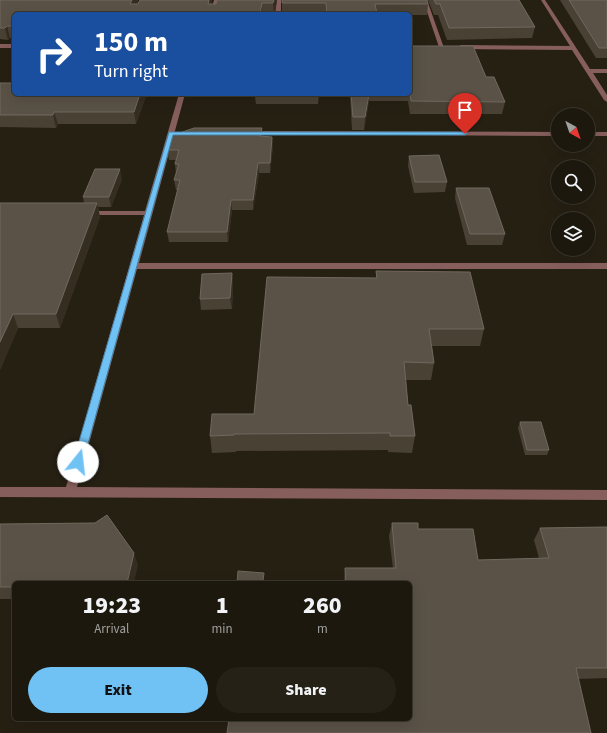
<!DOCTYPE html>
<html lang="en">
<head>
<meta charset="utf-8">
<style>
  body { margin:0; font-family:"Source Sans 3",sans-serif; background:#252117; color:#f1f3f6; height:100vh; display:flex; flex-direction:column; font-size:15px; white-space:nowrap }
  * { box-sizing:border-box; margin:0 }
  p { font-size:13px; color:#a0a09e }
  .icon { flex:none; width:22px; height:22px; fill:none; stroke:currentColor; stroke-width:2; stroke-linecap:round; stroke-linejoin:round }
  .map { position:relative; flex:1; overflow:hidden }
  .panel { position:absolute; left:12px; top:581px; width:400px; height:140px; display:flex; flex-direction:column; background:#1c180e; border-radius:6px; box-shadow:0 4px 16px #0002,0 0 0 1px #3a372e }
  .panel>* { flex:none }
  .guide { position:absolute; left:12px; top:12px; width:400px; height:84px; border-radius:6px; box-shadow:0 4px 16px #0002,0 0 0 1px #3a372e; background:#1a4fa0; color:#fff; overflow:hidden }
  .needle { width:26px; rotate:140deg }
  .buttons { position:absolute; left:551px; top:108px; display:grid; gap:8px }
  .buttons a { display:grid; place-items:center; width:44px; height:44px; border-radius:50%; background:#1c180e; box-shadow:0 4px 16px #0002,0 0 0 1px #3a372e; font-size:20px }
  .pin { position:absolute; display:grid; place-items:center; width:34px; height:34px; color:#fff; margin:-41px -17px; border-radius:50% 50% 50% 0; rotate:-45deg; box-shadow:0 0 4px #0007 }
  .pin .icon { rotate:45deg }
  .me { position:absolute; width:44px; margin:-22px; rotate:16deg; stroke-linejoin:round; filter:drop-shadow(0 0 3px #0008) }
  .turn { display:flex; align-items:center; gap:14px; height:84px; padding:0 16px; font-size:18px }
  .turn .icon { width:52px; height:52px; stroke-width:2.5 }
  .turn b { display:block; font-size:28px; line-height:34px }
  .eta { display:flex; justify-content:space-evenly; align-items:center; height:68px; text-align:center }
  .eta b { font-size:24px; font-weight:800; line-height:28px }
  .primary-button { display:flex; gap:8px; margin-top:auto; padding:8px 16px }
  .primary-button a { flex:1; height:46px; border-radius:24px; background:#70c2f4; color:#111; font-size:16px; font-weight:800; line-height:46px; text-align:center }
  .primary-button a+a { background:#252117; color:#f1f3f6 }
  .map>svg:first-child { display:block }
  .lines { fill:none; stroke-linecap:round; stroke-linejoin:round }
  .minor { fill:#865e5c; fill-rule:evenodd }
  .wall { fill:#4a4135 }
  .shaded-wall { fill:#342d20 }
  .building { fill:#5a5247; stroke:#70685e }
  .route { fill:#70c2f4; stroke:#497e9f }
</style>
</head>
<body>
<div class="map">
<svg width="607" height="733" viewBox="0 0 607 733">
  <rect width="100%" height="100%" fill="#262013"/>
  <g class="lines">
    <path class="minor" d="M214 0H218L216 14H210Z
      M277 0H281V14H275Z
      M423 0H427L444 48 439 47Z
      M541 0H545L590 69H607V73H593L607 95V102L604 100 572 50 461 49 458 47 461 45 570 46Z
      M0 44H14V48H0Z
      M179 94H185L139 263H607V269H137L77 487 607 490V500L0 497V487H66L144 215H86L82 213 86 211H145Z
      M249 131 558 132V136L247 134V132Z
      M588 132H607V136H588Z"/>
  </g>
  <path class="wall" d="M0 0H138L137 4H138L140 0H212L211 4H216L277 0 274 14H14V38H10L8 40 0 39Z
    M282 0 428 4 427 15H410V14H282Z
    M428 0H519L535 27 532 38 447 40 438 15H434Z
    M560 0H607V58H596Z
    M486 77 505 102 502 114H410L408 101H369L364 130H352L350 94H410Z
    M0 83 14 94H149L148 96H146L136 124H58L56 128 0 127Z
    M202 94H319L318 104H256L255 97H202Z
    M263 136 272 137 273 146 270 173H259L253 210H232L228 242H169L167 232 178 190H176L174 180 176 174 175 164 176 160H169L167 150Z
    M409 156 447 182 445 192 414 193 408 166Z
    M122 179 111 207H98L100 217 60 328H18L0 370V203H84L83 197Z
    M456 188 505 234 502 245H467L455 198Z
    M376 271 484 329 480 346H432L434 363 431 380H406L408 405 415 436 412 453 388 452V450L236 451V452L212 453 210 436 254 414 376 278Z
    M232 273 233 284 232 309 201 310 200 299Z
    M520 422 549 450 547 455H525L518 428Z
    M392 523 418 529 478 560 539 558 534 540 540 528 607 527V678L578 679 410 719V583H344L345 568H393L389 536Z
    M0 524 138 565 14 583V599H0Z"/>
  <path class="shaded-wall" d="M132 0H138L133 14 130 4Z
    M209 0H212L209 14 208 4Z
    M274 0H277L274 14 273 3Z
    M262 3V14H260Z
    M7 26 10 38 8 40 5 28Z
    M140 94H146V96L136 124 134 112Z
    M369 94V101L364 130 365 117Z
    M54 112 58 124 56 128 53 115Z
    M262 128 263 137 260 136Z
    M272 137 273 146 270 173V163Z
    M258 163 259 173 253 210V200Z
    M120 169 122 179 111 207 109 197Z
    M231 200 232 210 228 242 227 232Z
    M97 203 100 217 60 328 56 314Z
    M232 273 233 284 232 309 230 298Z
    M13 314 18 328 0 370V342Z
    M134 553 138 565 134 583H127Z"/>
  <path class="building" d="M0 0H132L130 4H138L140 0H209L208 4H216L217 0H274L273 3H262L260 14H14V26H7L5 28H0Z
    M282 0H427L428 4H375L377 14H327L326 3H282Z
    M434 0H519L535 27 449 28 440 4H436Z
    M569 0H607V48H599Z
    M410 46H473L486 77H494L505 102 411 101 410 94Z
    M0 83H14V94H140L134 112H54L53 115H0Z
    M351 94H369L365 117H353Z
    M194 128H262L260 136 272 137 270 163H258L253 200H231L227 232H167L180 180H174L179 164H175L179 150H167L171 136Z
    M439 155 447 182H415L409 156Z
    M95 169H120L109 197H83Z
    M456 188H489L505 234H470Z
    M0 203H97L56 314H13L0 342Z
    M376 271 470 272 484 329H429L434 363 404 362 408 405H411L415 436H390V433L234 434V435L210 436 212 414H254L267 277 377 278Z
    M232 273 230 298 200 299 202 274Z
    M520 422H541L549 450H527Z
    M107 515 134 553 127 583H14V587H0V524L95 523Z
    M392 523H418V529H473L478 560 549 558 540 528 607 527V668H576L591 733H227L229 719H410V583H346L345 568H396Z
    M238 571 264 573 263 581 293 583H237Z"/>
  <path class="route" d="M169 132H465L468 134 465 135H173L83 462 82 465 78 466 74 465 73 462Z"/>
</svg>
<div class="buttons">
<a><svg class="needle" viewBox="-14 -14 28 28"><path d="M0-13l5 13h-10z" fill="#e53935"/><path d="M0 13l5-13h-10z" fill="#a0a09e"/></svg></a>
<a><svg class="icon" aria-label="search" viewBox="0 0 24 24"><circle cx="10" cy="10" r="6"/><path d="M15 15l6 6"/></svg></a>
<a><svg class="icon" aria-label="layers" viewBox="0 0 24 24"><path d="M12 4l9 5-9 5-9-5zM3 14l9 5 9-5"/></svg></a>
</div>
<div class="pin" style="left:465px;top:134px;background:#d93025"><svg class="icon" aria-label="arrive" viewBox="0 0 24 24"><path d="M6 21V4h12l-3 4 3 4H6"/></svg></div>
<svg class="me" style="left:78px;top:462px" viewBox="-20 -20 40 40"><circle r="19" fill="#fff"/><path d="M0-13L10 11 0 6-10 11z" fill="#70c2f4"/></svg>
<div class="guide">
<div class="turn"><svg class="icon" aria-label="right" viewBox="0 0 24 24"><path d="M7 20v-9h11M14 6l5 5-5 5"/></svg><div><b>150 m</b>Turn right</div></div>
</div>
<section class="panel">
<div class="eta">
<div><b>19:23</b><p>Arrival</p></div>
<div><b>1</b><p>min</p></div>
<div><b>260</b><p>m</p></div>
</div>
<div class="primary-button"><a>Exit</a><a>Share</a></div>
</section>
</div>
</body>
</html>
